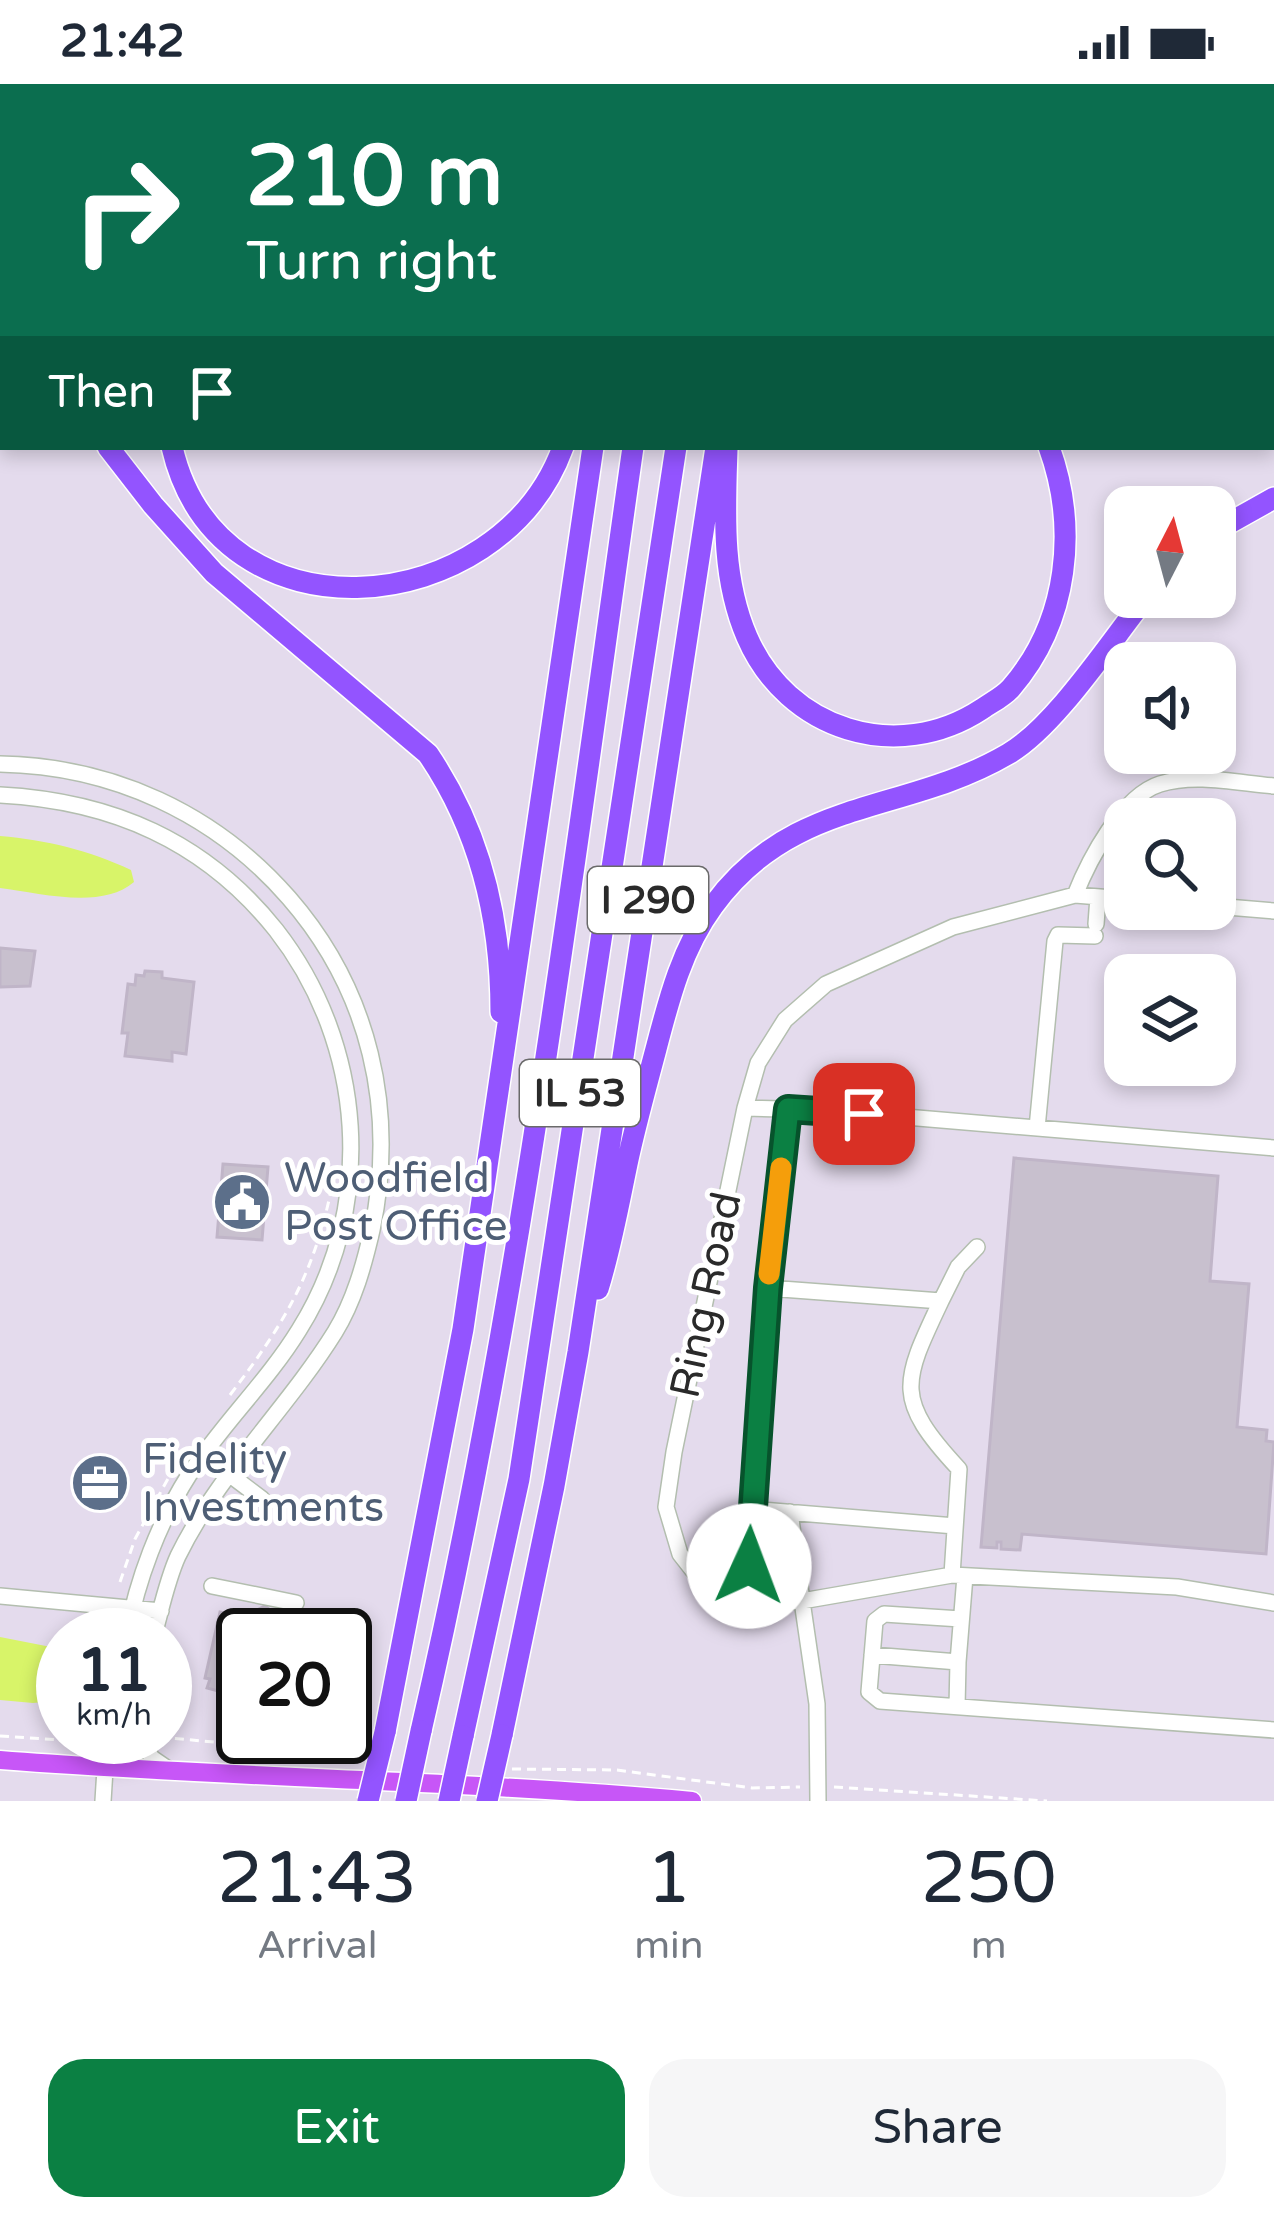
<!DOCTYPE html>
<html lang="en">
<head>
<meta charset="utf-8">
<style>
  body { margin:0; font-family:"Varela Round",sans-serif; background:#f6f6f7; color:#1f2937; height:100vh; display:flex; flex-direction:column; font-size:45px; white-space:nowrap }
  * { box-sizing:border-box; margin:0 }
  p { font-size:39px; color:#747a83 }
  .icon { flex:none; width:66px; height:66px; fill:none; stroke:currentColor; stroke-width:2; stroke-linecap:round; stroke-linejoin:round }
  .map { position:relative; height:1717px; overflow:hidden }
  .drawer { display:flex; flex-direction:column; background:#fff; flex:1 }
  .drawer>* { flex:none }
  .hud { position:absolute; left:0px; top:0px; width:1275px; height:366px; box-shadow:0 6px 18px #0003; background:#0b6e4f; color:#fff; overflow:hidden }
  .needle { width:78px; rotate:6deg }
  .buttons { position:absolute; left:1104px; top:402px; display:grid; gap:24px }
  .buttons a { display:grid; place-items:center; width:132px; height:132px; border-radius:24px; background:#fff; box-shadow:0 6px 18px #0003; font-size:60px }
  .speed { position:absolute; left:36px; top:1524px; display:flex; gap:24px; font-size:60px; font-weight:700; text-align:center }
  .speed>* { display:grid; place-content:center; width:156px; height:156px; border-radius:50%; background:#fff; box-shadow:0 6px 18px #0003; line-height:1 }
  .speed small { font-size:30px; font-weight:400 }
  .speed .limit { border:6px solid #111; border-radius:18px; background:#fff; color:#111 }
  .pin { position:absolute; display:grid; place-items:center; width:102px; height:102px; color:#fff; margin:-51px; border-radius:24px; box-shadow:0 6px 18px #0006 }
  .me { position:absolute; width:132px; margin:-66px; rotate:2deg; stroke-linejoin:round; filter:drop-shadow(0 0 9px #0008) }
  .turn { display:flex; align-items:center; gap:42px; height:252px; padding:0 48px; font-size:54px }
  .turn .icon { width:156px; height:156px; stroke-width:2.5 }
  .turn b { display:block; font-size:84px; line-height:102px }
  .then { display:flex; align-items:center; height:114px; padding:0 48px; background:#0003; gap:24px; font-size:45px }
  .eta { display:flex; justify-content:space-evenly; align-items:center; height:204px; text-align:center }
  .eta b { font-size:72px; font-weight:600; line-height:84px }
  .button { display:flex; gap:24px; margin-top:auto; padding:24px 48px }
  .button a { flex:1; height:138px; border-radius:36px; background:#0b8043; color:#fff; font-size:48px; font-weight:600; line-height:138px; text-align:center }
  .button a+a { background:#f6f6f7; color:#1f2937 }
  .status { display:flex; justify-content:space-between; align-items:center; height:84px; padding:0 60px; background:#fff; direction:ltr }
  .status svg { height:33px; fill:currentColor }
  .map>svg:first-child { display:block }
  .water { fill:#d8f469 }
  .building { fill:#c8c0ce; stroke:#c0b5c8; stroke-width:3 }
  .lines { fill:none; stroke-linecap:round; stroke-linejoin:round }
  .minor-casing { stroke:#b3beaf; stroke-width:18 }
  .major-casing { stroke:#fff; stroke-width:21 }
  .highway-casing { stroke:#fff; stroke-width:24 }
  .path { stroke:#fff; stroke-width:3; stroke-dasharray:9 6; stroke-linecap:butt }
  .minor { stroke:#fff; stroke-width:15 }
  .major { stroke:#c756f7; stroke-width:18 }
  .highway { stroke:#9354ff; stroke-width:21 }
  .highway-bridge-casing { stroke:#fff; stroke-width:24; stroke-linecap:butt }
  .highway-bridge { stroke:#9354ff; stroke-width:21 }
  .route-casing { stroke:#07532c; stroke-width:30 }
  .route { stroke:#0b8043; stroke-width:21 }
  .slow { stroke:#f59e0b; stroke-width:21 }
  .labels { text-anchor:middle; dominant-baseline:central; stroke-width:10; stroke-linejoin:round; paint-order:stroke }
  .shield { fill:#fff; stroke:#6a6a6a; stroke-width:3 }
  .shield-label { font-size:39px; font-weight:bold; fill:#2a2a2a }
  .service-label { font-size:42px; fill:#4e5e75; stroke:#fff; text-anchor:start }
  .street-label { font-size:42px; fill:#2a2a2a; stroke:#fff }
</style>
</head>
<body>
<div class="status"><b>21:42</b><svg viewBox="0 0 49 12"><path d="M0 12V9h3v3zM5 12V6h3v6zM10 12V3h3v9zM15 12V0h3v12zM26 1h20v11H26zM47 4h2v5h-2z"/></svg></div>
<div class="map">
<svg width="1274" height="1717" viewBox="0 0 1274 1717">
  <rect width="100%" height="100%" fill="#e4dbed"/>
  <path class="water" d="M0 752C47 756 88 766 131 786L134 798C102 826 40 809 0 804Z
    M0 1553 51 1563 63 1572V1616L33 1619 0 1616Z"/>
  <path class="building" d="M0 70 3 73 0 125Z
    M0 864 35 867 30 902 0 903Z
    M145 887 162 888V894L194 898 186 970 172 968V977L125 972 128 949H122L128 900 135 901 136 891 144 892Z
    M1014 1074 1218 1092 1210 1197 1249 1200 1237 1343 1267 1346 1266 1357 1274 1358 1266 1470 1022 1450 1020 1466 1001 1465V1458H997V1464L981 1463Z
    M223 1080 268 1083 262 1156 217 1153Z
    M265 1522 281 1535 273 1551H243V1613L222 1608 224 1597 221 1596 218 1607 207 1604 210 1595 205 1594 220 1528 258 1536 259 1525Z"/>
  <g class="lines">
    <defs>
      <path id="minor" d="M0 680C112 682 215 729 289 814 370 907 397 1026 372 1146 364 1181 354 1217 335 1248 287 1325 218 1390 178 1472 167 1496 161 1526 154 1551
        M0 711C112 717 205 757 276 846 365 960 377 1122 299 1246 267 1298 222 1340 189 1391 159 1438 137 1496 127 1551
        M1075 811C1089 776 1122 712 1160 700 1195 689 1238 699 1274 702
        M1215 822 1274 827
        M1096 840 1098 813
        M745 1024 823 1026 1274 1064
        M1037 1044 1055 857 1058 851 1095 852
        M768 1204 941 1217C902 1299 894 1315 959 1385L952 1491
        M941 1217 958 1183 977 1163
        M205 1372 262 1415
        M751 1425 955 1442
        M790 1428 802 1517 952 1491 1177 1503 1274 1519
        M749 1482 768 1204 788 1025
        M212 1502 296 1519
        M0 1512 161 1527
        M961 1535 884 1530 875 1537 869 1608 880 1617 1274 1646
        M872 1571 958 1578 957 1623
        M958 1578 965 1492
        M140 1653 152 1674 171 1687
        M103 1717 107 1653
        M818 1717 817 1620 802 1517 753 1519 709 1507 680 1470 666 1423 674 1368 745 1024 758 979 785 936 826 900 953 843 1075 811 1125 815"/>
      <path id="major" d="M0 1676C230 1694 462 1696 692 1717"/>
      <path id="highway" d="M82 0 92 3
        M251 0 262 3
        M435 0 445 3
        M607 0 619 3
        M649 3V0
        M683 3 684 0
        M732 3V0
        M767 3V0
        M1169 3 1172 0
        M1272 199H1274
        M1272 224 1274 225
        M0 237 3 240
        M1272 278 1274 279
        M1272 315 1274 316
        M108 363 153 421 214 489 428 670C481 748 501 835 501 928
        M172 363C218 563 500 537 563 363
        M727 365C725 428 721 493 747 553 787 646 897 681 982 625 992 618 1003 613 1011 604 1069 537 1078 443 1049 363
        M1215 447 1274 414
        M598 1205C611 1163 618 1123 627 1080 635 1042 646 1003 656 965 669 915 682 864 713 822 793 712 904 731 1008 670 1055 643 1110 558 1146 513
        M421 1647C519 1224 572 792 633 363
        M385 1648 463 1245 593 363
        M502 1651 554 1402 578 1268 716 363
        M463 1652 519 1395 676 363"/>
    </defs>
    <use href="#minor" class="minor-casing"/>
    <use href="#major" class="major-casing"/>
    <use href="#highway" class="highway-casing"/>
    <path class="path" d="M230 1311C284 1240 314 1191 332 1102
      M120 1498 135 1455 170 1391
      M0 1652 93 1658
      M160 1653 255 1662 340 1677
      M512 1685 617 1686 752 1704 800 1703
      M834 1703 1047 1717"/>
    <use href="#minor" class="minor"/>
    <use href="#major" class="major"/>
    <use href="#highway" class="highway"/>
    <defs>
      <path id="highway-bridge" d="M368 1717 385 1648
        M406 1717 421 1647
        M449 1717 463 1652
        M487 1717 502 1651"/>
    </defs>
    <use href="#highway-bridge" class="highway-bridge-casing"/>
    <use href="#highway-bridge" class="highway-bridge"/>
  </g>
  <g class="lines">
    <defs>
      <path id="route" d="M749 1482 768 1204 788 1025 864 1030"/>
    </defs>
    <use href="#route" class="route-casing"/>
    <use href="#route" class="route"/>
    <path class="slow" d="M769 1190 781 1084"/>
  </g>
  <defs>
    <symbol id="civic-disc" viewBox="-11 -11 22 22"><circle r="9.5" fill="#5c6f8a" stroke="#fff"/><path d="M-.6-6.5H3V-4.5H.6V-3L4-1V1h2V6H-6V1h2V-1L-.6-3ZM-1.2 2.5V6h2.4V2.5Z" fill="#fff"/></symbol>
    <symbol id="office-disc" viewBox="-11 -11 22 22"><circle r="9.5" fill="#5c6f8a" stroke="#fff"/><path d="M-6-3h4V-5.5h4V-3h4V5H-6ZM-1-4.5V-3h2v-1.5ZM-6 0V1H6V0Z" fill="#fff"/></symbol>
  </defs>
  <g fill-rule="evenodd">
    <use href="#civic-disc" x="209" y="1085" width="66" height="66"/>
    <use href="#office-disc" x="67" y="1366" width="66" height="66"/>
  </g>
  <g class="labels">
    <g class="shield">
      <rect x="588" y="783" width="120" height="66" rx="9"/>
      <rect x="520" y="976" width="120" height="66" rx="9"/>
    </g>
    <g class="shield-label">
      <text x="648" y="816">I 290</text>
      <text x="580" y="1009">IL 53</text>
    </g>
    <g class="service-label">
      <text x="284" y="1094">Woodfield<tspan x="284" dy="48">Post Office</tspan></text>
      <text x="142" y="1375">Fidelity<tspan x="142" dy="48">Investments</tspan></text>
    </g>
    <g class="street-label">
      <text transform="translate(706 1211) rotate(-78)">Ring Road</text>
    </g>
  </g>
</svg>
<div class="buttons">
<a><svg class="needle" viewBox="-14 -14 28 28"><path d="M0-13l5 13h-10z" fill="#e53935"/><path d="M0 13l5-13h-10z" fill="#747a83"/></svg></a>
<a><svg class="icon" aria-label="sound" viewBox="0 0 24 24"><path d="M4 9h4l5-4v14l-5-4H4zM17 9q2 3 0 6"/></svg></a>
<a><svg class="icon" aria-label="search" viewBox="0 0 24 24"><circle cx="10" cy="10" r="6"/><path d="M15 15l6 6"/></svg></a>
<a><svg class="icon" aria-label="layers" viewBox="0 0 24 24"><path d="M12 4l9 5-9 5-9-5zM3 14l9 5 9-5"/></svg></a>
</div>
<div class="speed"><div>11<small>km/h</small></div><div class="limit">20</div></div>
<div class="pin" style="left:864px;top:1030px;background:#d93025"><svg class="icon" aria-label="arrive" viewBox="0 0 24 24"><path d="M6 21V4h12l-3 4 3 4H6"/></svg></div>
<svg class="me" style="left:749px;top:1482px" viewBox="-20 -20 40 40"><circle r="19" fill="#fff"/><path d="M0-13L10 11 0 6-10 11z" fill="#0b8043"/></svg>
<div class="hud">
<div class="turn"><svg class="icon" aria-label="right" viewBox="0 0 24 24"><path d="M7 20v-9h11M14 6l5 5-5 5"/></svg><div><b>210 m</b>Turn right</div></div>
<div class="then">Then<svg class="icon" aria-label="arrive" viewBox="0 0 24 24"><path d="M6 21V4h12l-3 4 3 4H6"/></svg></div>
</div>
</div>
<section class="drawer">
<div class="eta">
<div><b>21:43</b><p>Arrival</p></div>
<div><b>1</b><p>min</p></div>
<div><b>250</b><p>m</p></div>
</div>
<div class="button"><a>Exit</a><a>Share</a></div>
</section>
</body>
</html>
